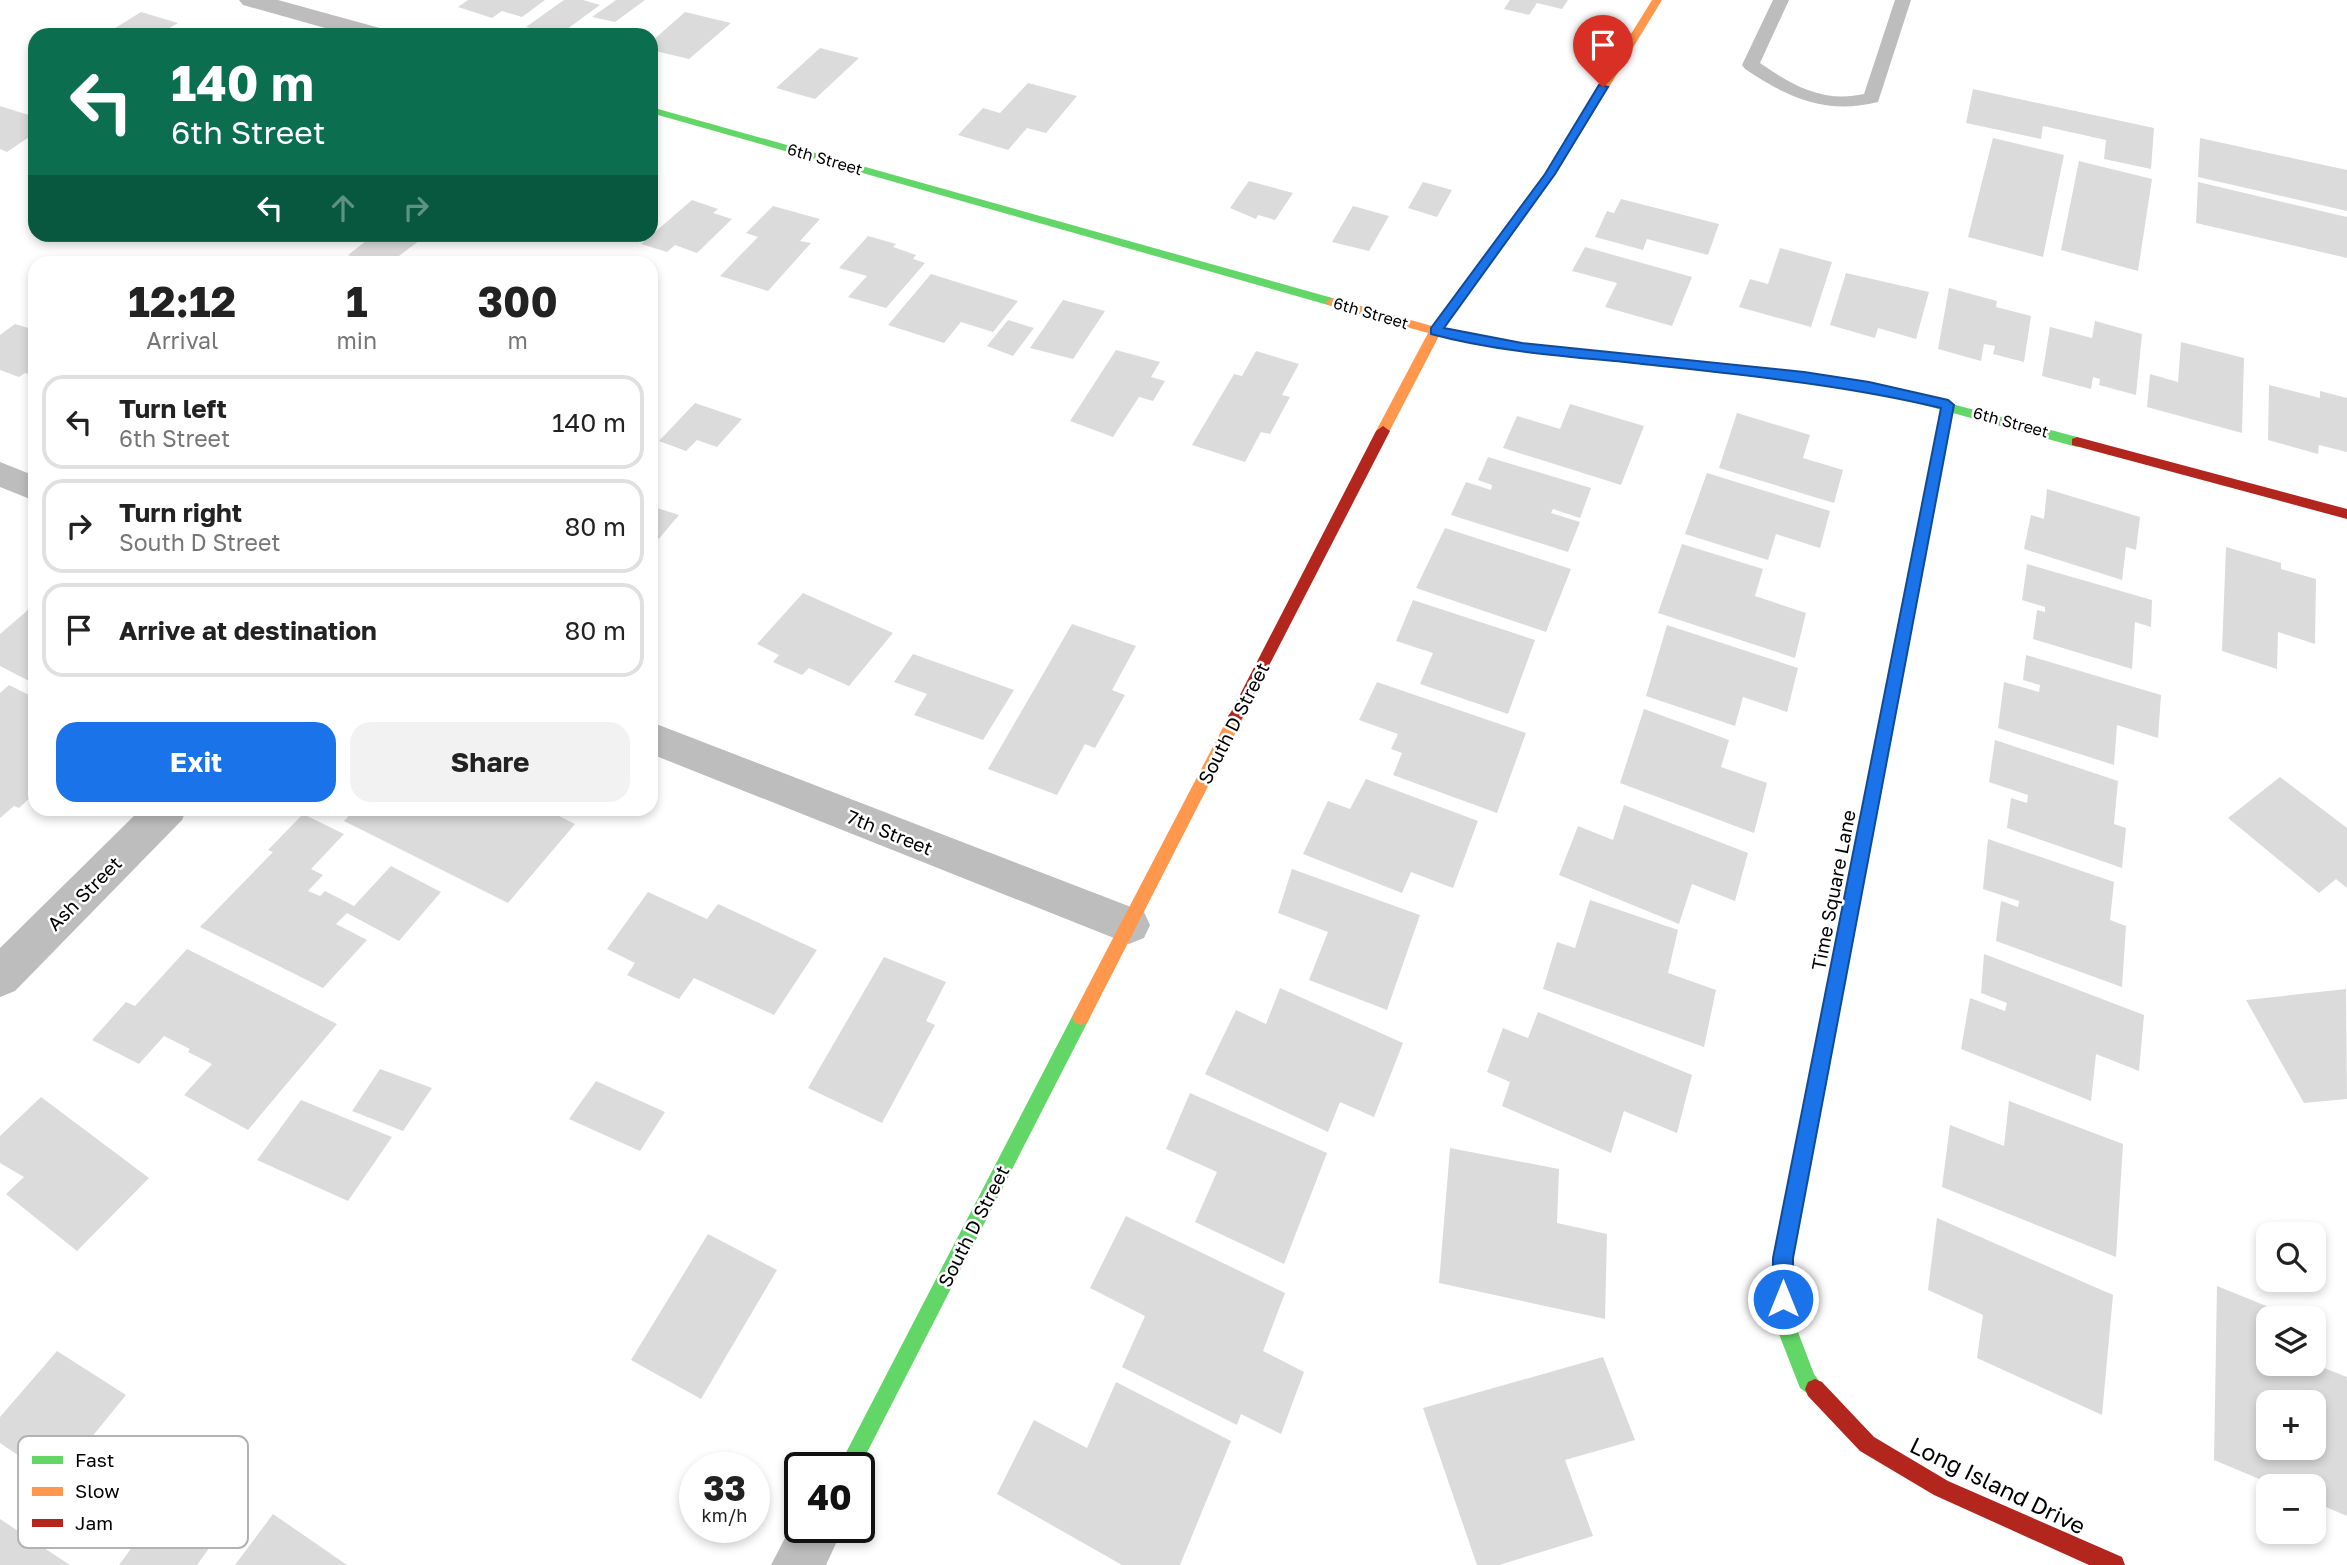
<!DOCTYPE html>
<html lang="en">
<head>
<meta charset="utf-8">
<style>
  body { margin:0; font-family:"Golos Text",sans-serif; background:#f2f2f2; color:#222; height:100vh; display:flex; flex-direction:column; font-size:26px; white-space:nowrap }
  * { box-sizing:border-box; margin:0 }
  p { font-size:23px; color:#767676 }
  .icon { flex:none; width:38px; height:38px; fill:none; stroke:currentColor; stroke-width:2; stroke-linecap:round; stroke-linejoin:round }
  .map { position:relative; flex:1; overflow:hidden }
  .drawer { position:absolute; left:28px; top:256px; width:630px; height:560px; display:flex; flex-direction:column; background:#fff; border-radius:21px; box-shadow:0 4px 10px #0003 }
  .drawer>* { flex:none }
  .hud { position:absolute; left:28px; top:28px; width:630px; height:214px; border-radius:21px; box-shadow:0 4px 10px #0003; background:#0b6e4f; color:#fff; overflow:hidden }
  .controls { position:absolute; left:2256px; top:1222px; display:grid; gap:14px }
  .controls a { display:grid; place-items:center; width:70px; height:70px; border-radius:14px; background:#fff; box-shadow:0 4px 10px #0003; font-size:35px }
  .speed { position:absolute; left:679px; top:1452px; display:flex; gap:14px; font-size:35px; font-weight:700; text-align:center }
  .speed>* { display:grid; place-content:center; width:91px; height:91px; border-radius:50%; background:#fff; box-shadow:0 4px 10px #0003; line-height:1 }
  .speed small { font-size:18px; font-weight:400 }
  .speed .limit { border:4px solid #111; border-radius:10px; background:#fff; color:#111 }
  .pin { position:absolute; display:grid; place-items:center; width:60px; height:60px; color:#fff; margin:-72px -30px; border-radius:50% 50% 50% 0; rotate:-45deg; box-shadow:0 0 7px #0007 }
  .pin .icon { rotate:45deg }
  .me { position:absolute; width:77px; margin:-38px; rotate:0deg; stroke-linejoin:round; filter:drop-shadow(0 0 5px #0008) }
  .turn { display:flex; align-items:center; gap:24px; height:147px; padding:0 28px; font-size:32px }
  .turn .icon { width:91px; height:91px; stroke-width:2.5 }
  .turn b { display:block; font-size:49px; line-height:60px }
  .lanes { display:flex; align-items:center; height:66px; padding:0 28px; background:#0003; justify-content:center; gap:35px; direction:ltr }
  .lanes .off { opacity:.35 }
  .eta { display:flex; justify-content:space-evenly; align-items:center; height:119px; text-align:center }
  .eta b { font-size:42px; font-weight:700; line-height:49px }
  .primary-button { display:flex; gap:14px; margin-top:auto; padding:14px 28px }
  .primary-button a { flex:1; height:80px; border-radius:21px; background:#1a73e8; color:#fff; font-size:28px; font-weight:700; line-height:80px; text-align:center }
  .primary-button a+a { background:#f2f2f2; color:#222 }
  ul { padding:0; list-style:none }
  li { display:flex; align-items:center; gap:21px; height:94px; margin:0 14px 10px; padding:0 14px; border:4px solid #e0e0e0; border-radius:21px }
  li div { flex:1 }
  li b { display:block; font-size:26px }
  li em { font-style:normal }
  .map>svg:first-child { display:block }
  .building { fill:#dbdbdb; fill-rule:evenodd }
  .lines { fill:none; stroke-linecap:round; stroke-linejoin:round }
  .lane { fill:#bdbdbd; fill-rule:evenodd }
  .street { fill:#bdbdbd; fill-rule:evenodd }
  .fast { fill:#63d668; fill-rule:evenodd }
  .slow { fill:#ff974d; fill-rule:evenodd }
  .jam { fill:#b3261e; fill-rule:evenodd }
  .route { fill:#1a73e8; stroke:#114b97; stroke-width:2 }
  .labels { text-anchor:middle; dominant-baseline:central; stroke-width:5; stroke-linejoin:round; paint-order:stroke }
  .far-street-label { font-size:16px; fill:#000; stroke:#fff }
  .street-label { font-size:19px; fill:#000; stroke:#fff }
  .near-street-label { font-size:23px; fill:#000; stroke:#fff }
  .key { fill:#fff; stroke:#b2b2b2; stroke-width:2 }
  .key-label { font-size:19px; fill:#000 }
</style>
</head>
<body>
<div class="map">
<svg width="2347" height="1565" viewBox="0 0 2347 1565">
  <rect width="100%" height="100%" fill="#fff"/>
  <path class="building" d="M468 0H545L522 17 502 11 492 18 458 7Z
    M564 0H583L600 5 559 35 526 27Z
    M616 0H645L615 22 592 17Z
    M1510 0H1568L1562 9 1537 3 1529 15 1504 9Z
    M141 12 178 23 166 30 180 35H104Z
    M685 12 731 23 689 59 651 50V42Z
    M820 48 859 58 815 99 776 88Z
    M1028 83 1077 96 1046 133 1027 128 1008 150 958 135 983 108 1000 113Z
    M1973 89 2154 128 2151 169 2104 159 2106 140 2043 126 2041 139 1966 123Z
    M0 106 35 117V133L7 152 0 149Z
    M1993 138 2064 155 2043 257 1968 237Z
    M2200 138 2347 170V211L2198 177Z
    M2079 161 2152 179 2138 271 2061 250Z
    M1249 181 1293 193 1275 220 1258 215 1256 219 1230 208Z
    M1423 182 1452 190 1437 217 1408 208Z
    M2198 182 2347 217V258L2196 223Z
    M1621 199 1719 224 1708 255 1647 239 1643 250 1595 237 1607 211 1614 213Z
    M692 200 718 209 713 213 732 219 697 253 675 245 667 252 641 244Z
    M773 206 820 219 800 241 811 243 768 291 720 276 758 237 746 233Z
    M1353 206 1389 216 1369 251 1332 242Z
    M375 234H428L391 262H366L348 255Z
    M868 236 896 244 893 247 916 255 913 259 925 263 886 308 848 297 867 276 839 268Z
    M1585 247 1692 277 1672 326 1605 307 1617 283 1572 271Z
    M1780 248 1832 262 1811 327 1739 307 1750 279 1768 284Z
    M1846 273 1929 292 1916 339 1878 328 1875 338 1830 325Z
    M931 274 1018 301 993 332 961 322 944 343 888 325Z
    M1949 288 1997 301 1996 307 2031 316 2024 362 1993 354 1995 346 1984 344 1981 361 1938 349Z
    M1063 300 1105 311 1073 359 1030 348Z
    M1008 320 1034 328 1013 356 987 346Z
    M2095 321 2142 334 2136 395 2099 385 2100 379 2093 377 2091 389 2042 376 2050 327 2092 338Z
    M15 324 35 330V376L25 373 19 377 0 370V335Z
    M2181 342 2244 358 2242 433 2147 407 2150 374 2178 382Z
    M1116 350 1160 362 1151 377 1165 381 1153 401 1139 397 1113 437 1070 421Z
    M1256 351 1299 364 1282 395 1290 397 1270 434 1261 432 1245 462 1192 445 1234 374 1242 376Z
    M2269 385 2320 398V391L2347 398V452L2319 445 2318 454 2268 440Z
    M695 403 742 419 717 447 697 440 686 451 659 441Z
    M1570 404 1644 426 1621 485 1503 448 1517 416 1560 429Z
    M1737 413 1810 435 1803 458 1843 470 1834 503 1719 468Z
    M1488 457 1591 488 1580 518 1553 509 1551 513 1580 522 1568 552 1451 515 1466 482 1491 490 1492 485 1478 480Z
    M1707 473 1830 511 1820 548 1776 534 1768 560 1685 534Z
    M2047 489 2140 517 2136 550 2126 547 2122 580 2024 549 2031 515 2044 519Z
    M651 506 679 515 651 548Z
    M1445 528 1571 569 1546 632 1416 588Z
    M1682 544 1763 569 1755 596 1806 613 1795 658 1658 613Z
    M2226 547 2281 563V569L2316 579 2315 644 2278 632 2277 669 2222 651Z
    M2027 564 2152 600 2151 627 2135 622 2132 669 2033 639 2037 610 2045 612V607L2022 600Z
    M803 593 893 633 849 686 809 668 802 675 773 662 779 655 757 644Z
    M1413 600 1535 640 1508 714 1420 684 1433 653 1396 641Z
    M35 604V684L0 666V634Z
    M1072 624 1136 646 1112 690 1125 695 1095 748 1085 744 1057 795 988 769Z
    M1667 625 1798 668 1787 712 1743 697 1735 726 1646 696Z
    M913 654 1014 690 983 740 914 715 927 694 894 682Z
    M2026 655 2161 695 2158 738 2117 725 2114 765 1998 728 2004 682 2039 692 2040 685 2023 680Z
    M1377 682 1526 733 1497 813 1393 775 1402 753 1391 749 1398 734 1359 720Z
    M9 685 35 698V793L19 808 14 806 0 818V693Z
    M1644 709 1729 740 1721 767 1767 783 1754 833 1620 783Z
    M1995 740 2118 781 2114 824 2126 828 2122 868 2007 828 2011 798 2027 803 2028 795 1989 782Z
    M2280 777 2347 828V888L2336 879 2319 893 2228 818Z
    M1366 779 1478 821 1453 888 1411 872 1402 893 1303 854 1328 801 1350 809Z
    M1624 805 1748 853 1735 901 1692 884 1679 924 1559 875 1578 826 1613 840Z
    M356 808H543L575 824 508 903 344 821Z
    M303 814 344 834 311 869 323 875 308 891 320 896 325 891 354 906 391 866 441 892 399 941 347 913 336 924 367 940 323 988 200 927 273 852 268 850Z
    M1988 839 2114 882 2110 920 2126 926 2122 987 1996 941 2001 901 2018 907 2019 901 1983 889Z
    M1292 869 1420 915 1387 1010 1309 980 1328 932 1278 913Z
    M648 892 707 919 718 904 817 950 774 1015 694 978 679 999 627 975 635 963 607 949Z
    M1590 900 1678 930 1668 973 1716 990 1704 1047 1543 989 1557 942 1575 948Z
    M187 949 337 1024 248 1130 184 1095 212 1064 188 1052 190 1049 164 1036 139 1064 92 1040 126 1002 135 1006Z
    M1984 954 2144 1015 2139 1071 2096 1054 2091 1101 1961 1049 1970 998 2005 1011 2007 1003 1981 993Z
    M884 957 946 982 926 1021 935 1025 882 1123 808 1088Z
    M1280 988 1403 1043 1374 1117 1340 1102 1328 1132 1205 1074 1236 1010 1266 1024Z
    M2346 989 2347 1099 2304 1103 2246 1000Z
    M1538 1012 1692 1075 1677 1133 1624 1111 1611 1153 1502 1106 1510 1082 1487 1072 1503 1028 1528 1038Z
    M380 1069 432 1088 403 1131 352 1111Z
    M596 1081 665 1112 640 1151 569 1119Z
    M1190 1093 1327 1153 1284 1264 1195 1222 1217 1172 1166 1149Z
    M41 1097 149 1178 77 1251 6 1194 24 1177 0 1163V1136Z
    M301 1100 392 1137 348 1201 257 1160Z
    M2009 1101 2123 1144 2116 1257 1942 1187 1950 1125 2004 1146Z
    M1450 1148 1559 1169 1557 1223 1607 1234 1605 1319 1439 1283Z
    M1126 1216 1285 1293 1263 1351 1304 1372 1281 1434 1241 1414 1237 1425 1122 1367 1145 1316 1090 1288Z
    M1937 1218 2113 1295 2102 1415 1977 1358 1983 1315 1928 1290Z
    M708 1234 777 1270 701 1399 631 1360Z
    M2217 1286 2296 1318H2268V1363H2314V1325L2318 1326 2319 1366 2347 1377V1516L2314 1502V1486H2276L2214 1460ZM2268 1402H2314V1447H2268Z
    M57 1351 126 1395 56 1481 0 1443V1417Z
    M1603 1357 1635 1440 1565 1460 1593 1536 1499 1565H1477L1423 1408Z
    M1116 1382 1231 1441 1180 1565H1122L997 1494 1034 1420 1087 1448Z
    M193 1464 247 1496 197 1565H119Z
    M273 1514 347 1565H235Z
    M0 1519 70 1565H0Z"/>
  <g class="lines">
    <path class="lane" d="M1773 0H1789L1760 63C1793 86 1824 103 1864 94L1895 0H1911L1878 102C1826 115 1788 98 1745 69L1742 65Z"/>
    <path class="street" d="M239 0H278L387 30 390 35H350L243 5Z
      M0 462 35 476V501L0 487Z
      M651 722 1144 912 1150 925 1144 938 1129 944 651 754Z
      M142 808H187L182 820 15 991 0 997V948Z
      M800 1509V1528H843L826 1565H771Z"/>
    <path class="fast" d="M651 107 1336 299 1338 302 1332 306 1328 305 651 113Z
      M1601 352 1869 382 2077 437 2084 442 2077 447 1869 390 1597 359 1595 356Z
      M1850 903 1856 906 1858 911 1793 1258V1319L1814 1374 1825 1389 1822 1396 1815 1399 1800 1388 1773 1319V1258L1842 911 1844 906Z
      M1081 1009 1087 1011 1090 1017 1087 1023 859 1468H838L1075 1011Z"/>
    <path class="slow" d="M1652 0H1662L1556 174 1443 328 1522 343 1601 352 1607 356 1605 359 1522 351 1439 336 1388 434H1378L1376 431 1428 333 1328 305 1326 302 1332 298 1432 326 1545 173Z
      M1948 401 1954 405 1858 911 1856 916 1850 919 1844 916 1842 911 1942 405Z
      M1236 710 1241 712 1244 716 1087 1023 1081 1025 1075 1023 1072 1017 1075 1011 1231 712Z"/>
    <path class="jam" d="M1383 426 1390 431 1241 720H1231L1228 716 1231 712 1376 431Z
      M2077 437 2347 509V519L2072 445V439Z
      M1815 1379 1822 1382 1874 1437 1948 1481 2122 1557 2125 1565H2089L1934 1495 1860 1451 1808 1396 1805 1389 1808 1382Z"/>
  </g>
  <path class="route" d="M1599 85 1608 87 1555 174 1444 328 1522 343 1804 372 1869 382 1948 400 1954 405 1793 1258V1299L1790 1306 1783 1309 1776 1306 1773 1299V1258L1941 408C1836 383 1732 374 1625 362 1560 356 1494 351 1431 334V328L1545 174Z"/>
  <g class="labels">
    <g class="far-street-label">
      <text transform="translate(825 159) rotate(16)">6th Street</text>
      <text transform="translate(1371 313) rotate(16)">6th Street</text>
      <text transform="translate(2011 422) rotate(15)">6th Street</text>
    </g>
    <g class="street-label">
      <text transform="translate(1233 723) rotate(-63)">South D Street</text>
      <text transform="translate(890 832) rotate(22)">7th Street</text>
      <text transform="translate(1833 890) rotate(-79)">Time Square Lane</text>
      <text transform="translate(84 893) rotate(-45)">Ash Street</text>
      <text transform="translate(973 1226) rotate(-63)">South D Street</text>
    </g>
    <g class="near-street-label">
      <text transform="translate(1998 1485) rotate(26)">Long Island Drive</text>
    </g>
  </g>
  <rect x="18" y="1436" width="230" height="112" rx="10" class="key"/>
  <rect x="32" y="1456" width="31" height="8" fill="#63d668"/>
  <rect x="32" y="1487" width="31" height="9" fill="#ff974d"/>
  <rect x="32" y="1519" width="31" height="8" fill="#b3261e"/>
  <g class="key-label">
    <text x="75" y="1467">Fast</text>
    <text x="75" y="1498">Slow</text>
    <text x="75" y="1530">Jam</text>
  </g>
</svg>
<div class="controls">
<a><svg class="icon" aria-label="search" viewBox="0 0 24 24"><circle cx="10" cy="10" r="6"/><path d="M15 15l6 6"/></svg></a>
<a><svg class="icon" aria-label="layers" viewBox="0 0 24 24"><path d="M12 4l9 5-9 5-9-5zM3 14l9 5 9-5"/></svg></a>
<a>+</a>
<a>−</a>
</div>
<div class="speed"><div>33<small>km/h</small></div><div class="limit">40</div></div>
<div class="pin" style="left:1603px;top:87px;background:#d93025"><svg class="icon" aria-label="arrive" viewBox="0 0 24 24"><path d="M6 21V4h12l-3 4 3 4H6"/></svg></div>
<svg class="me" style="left:1783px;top:1299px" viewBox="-20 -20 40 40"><circle r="17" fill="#1a73e8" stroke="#fff" stroke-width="3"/><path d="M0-11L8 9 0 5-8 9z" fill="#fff"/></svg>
<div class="hud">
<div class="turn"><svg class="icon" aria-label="left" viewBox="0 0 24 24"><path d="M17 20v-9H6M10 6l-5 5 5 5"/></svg><div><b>140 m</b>6th Street</div></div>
<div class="lanes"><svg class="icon" aria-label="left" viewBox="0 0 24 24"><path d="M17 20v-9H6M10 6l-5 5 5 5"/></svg><svg class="icon off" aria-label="ahead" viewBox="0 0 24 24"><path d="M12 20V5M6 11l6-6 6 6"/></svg><svg class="icon off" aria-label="right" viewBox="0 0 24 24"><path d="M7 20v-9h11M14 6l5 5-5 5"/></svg></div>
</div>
<section class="drawer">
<div class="eta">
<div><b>12:12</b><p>Arrival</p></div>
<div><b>1</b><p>min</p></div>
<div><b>300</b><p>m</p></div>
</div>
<ul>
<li><svg class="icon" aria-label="left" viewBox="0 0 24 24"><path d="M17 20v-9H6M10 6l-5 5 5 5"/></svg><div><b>Turn left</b><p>6th Street</p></div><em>140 m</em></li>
<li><svg class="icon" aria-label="right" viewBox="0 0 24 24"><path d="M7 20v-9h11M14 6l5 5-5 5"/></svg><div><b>Turn right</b><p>South D Street</p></div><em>80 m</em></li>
<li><svg class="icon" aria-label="arrive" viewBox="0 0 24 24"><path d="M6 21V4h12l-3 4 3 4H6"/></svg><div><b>Arrive at destination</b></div><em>80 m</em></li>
</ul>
<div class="primary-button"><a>Exit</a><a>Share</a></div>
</section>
</div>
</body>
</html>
